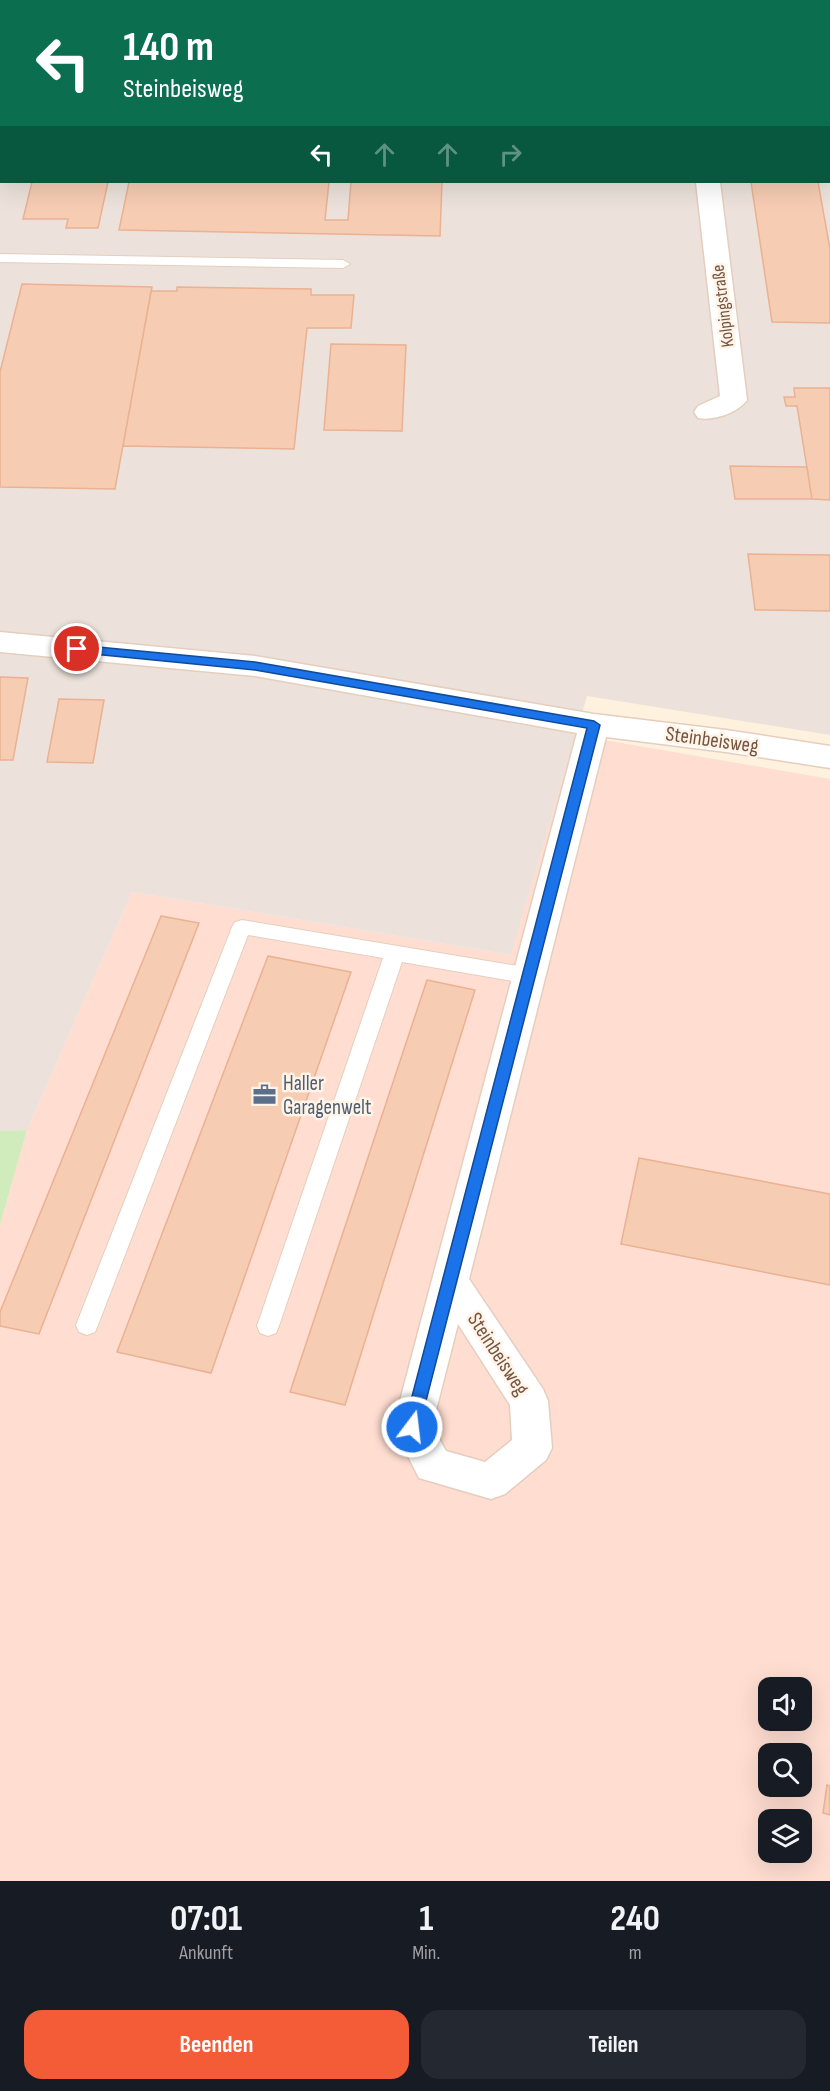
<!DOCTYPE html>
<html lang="de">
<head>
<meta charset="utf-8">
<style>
  body { margin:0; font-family:"Sofia Sans Condensed",sans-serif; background:#242831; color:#f1f3f6; height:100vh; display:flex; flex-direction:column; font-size:22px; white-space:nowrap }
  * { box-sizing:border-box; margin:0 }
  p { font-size:20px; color:#9ea1a6 }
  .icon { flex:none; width:33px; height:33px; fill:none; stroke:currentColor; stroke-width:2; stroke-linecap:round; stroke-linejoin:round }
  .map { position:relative; height:1881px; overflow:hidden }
  .drawer { display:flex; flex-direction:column; background:#171b24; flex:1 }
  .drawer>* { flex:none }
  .top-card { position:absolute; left:0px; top:0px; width:831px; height:183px; box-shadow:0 6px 24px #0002; background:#0b6e4f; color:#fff; overflow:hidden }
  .fabs { position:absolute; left:758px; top:1677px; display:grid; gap:12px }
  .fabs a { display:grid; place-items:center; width:54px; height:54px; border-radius:12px; background:#171b24; box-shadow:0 6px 24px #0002; font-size:30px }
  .pin { position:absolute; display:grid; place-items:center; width:51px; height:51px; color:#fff; margin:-26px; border:3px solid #fff; border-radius:50%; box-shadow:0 2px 6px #0007 }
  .me { position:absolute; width:66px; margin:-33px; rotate:15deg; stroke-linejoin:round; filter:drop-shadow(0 0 4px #0008) }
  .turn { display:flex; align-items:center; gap:21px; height:126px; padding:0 24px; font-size:27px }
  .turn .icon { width:78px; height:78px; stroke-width:2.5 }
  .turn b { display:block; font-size:42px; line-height:51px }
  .lanes { display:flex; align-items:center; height:57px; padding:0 24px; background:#0003; justify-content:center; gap:30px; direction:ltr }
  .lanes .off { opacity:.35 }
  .eta { display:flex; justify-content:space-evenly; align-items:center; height:102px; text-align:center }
  .eta b { font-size:36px; font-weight:700; line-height:42px }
  .action { display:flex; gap:12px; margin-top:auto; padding:12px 24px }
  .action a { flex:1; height:69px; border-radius:18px; background:#f45c38; color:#fff; font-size:24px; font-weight:700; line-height:69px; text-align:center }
  .action a+a { background:#242831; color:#f1f3f6 }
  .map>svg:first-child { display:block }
  .commercial { fill:#ffddd1; fill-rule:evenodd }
  .industrial { fill:#ece2db; fill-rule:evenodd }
  .green { fill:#d1ecbc }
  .building { fill:#f6ccb3; stroke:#eab192; stroke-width:1.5 }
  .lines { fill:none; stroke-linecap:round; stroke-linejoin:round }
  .service-casing { stroke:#e5cebd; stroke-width:2 }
  .minor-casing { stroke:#e5cebd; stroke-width:3 }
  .service { fill:#fff; fill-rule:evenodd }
  .minor { fill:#fff; fill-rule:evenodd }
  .route { fill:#1a73e8; stroke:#114b97; stroke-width:1.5 }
  .labels { text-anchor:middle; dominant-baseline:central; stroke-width:5; stroke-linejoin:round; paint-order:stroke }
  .far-street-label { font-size:18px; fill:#765444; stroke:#fff4e6 }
  .street-label { font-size:21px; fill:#765444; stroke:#fff4e6 }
  .service-label { font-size:21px; fill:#4e5e75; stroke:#fff4e6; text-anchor:start }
</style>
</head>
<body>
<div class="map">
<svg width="830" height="1881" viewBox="0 0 830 1881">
  <rect width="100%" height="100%" fill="#fef1de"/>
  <path class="commercial" d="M575 735 830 779V1881H0V1225L27 1130 132 892 511 955ZM768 1688H801V1720H768ZM768 1754H801V1786H768ZM768 1820H801V1852H768Z"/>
  <path class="industrial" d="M0 0H830V735L587 696 511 955 132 892 27 1130 0 1131ZM2 2H830V182H2Z"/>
  <path class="green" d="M27 1130 0 1225V1131Z"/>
  <path class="building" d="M32 182H108L98 228H66L68 219H23Z
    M129 182H329L325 220H348L351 182H442L440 236 119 230Z
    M751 182H818L830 249V323L772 322Z
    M22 284 152 287 115 489 0 487V372Z
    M177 287 311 289V295H354L351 328H307L294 449 123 446 151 291H177Z
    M331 344 406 345 402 431 324 430Z
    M794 388H830V500L812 499 797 406H786L784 397H795Z
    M730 466 807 467 812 499H735Z
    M748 554 830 555V611L755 610Z
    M0 677 28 678 13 760H0Z
    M59 699 104 700 93 763 47 762Z
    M161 916 199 923 39 1334 0 1326V1312Z
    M268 956 351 972 211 1373 117 1352Z
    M427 980 475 990 345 1405 290 1392Z
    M639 1158 830 1194V1285L621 1244Z
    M827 1785 830 1786V1815L823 1813Z"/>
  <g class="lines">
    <defs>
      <path id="service" d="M0 254 343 260 350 264 343 268 0 262Z
        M242 920 530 968 537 971 540 976 537 981 530 984 402 962 279 1326 276 1333 268 1336 260 1333 257 1326 383 958 248 935 98 1325 95 1332 87 1335 79 1332 76 1325 232 927 235 922Z"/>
      <path id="minor" d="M13 0H35L13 2Z
        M675 0H697V2H675Z
        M2 70V89L0 90V71Z
        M696 182H720L747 400C738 413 713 421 698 418L694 412 698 406 720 396Z
        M0 632 255 656 594 714 726 730 830 746V768L726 752 606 737 469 1279 543 1389 548 1401 552 1448 546 1460 505 1494 491 1499 419 1478 393 1427 577 733 255 676 0 652ZM458 1324 510 1405 512 1440 485 1462 446 1451 432 1426Z"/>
    </defs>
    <use href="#service" class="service-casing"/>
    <use href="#minor" class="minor-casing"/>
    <use href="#service" class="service"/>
    <use href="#minor" class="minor"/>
  </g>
  <path class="route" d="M77 645 255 662 594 721 600 725 418 1432 412 1434 406 1432 404 1427 587 728 255 670 73 652V646Z"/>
  <defs>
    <symbol id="office-bare" viewBox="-9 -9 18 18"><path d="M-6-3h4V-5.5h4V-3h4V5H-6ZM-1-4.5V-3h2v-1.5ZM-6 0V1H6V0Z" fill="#5c6f8a" stroke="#fff4e6" stroke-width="2.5" paint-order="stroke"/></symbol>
  </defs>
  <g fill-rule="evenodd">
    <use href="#office-bare" x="248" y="1078" width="33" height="33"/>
  </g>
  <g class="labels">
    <g class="far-street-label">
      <text transform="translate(723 306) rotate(-97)">Kolpingstraße</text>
    </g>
    <g class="street-label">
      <text transform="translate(712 740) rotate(8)">Steinbeisweg</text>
      <text transform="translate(498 1354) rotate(57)">Steinbeisweg</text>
    </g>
    <g class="service-label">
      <text x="283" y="1083">Haller<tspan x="283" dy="24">Garagenwelt</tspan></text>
    </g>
  </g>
</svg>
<div class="fabs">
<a><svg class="icon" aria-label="sound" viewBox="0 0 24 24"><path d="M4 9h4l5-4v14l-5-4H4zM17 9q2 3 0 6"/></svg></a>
<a><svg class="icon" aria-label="search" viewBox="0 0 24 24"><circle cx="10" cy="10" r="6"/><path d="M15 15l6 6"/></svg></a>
<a><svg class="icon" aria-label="layers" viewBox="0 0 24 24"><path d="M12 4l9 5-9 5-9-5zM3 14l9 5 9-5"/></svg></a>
</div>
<div class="pin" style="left:77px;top:649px;background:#d93025"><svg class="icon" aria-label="arrive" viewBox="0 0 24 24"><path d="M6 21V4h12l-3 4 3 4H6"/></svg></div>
<svg class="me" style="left:412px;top:1427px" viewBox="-20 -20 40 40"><circle r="17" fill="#1a73e8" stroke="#fff" stroke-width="3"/><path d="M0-11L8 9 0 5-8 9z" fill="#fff"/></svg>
<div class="top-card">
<div class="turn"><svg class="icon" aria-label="left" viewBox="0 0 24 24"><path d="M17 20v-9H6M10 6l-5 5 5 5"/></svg><div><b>140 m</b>Steinbeisweg</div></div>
<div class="lanes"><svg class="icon" aria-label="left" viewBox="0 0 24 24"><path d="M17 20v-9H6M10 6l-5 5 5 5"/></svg><svg class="icon off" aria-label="ahead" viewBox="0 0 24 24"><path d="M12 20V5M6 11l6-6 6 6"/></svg><svg class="icon off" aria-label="ahead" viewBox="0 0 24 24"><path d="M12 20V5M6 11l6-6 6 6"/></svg><svg class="icon off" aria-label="right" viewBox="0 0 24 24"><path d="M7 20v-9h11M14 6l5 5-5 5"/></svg></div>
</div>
</div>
<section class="drawer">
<div class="eta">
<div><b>07:01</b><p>Ankunft</p></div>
<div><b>1</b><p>Min.</p></div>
<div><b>240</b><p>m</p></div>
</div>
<div class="action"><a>Beenden</a><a>Teilen</a></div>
</section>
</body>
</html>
